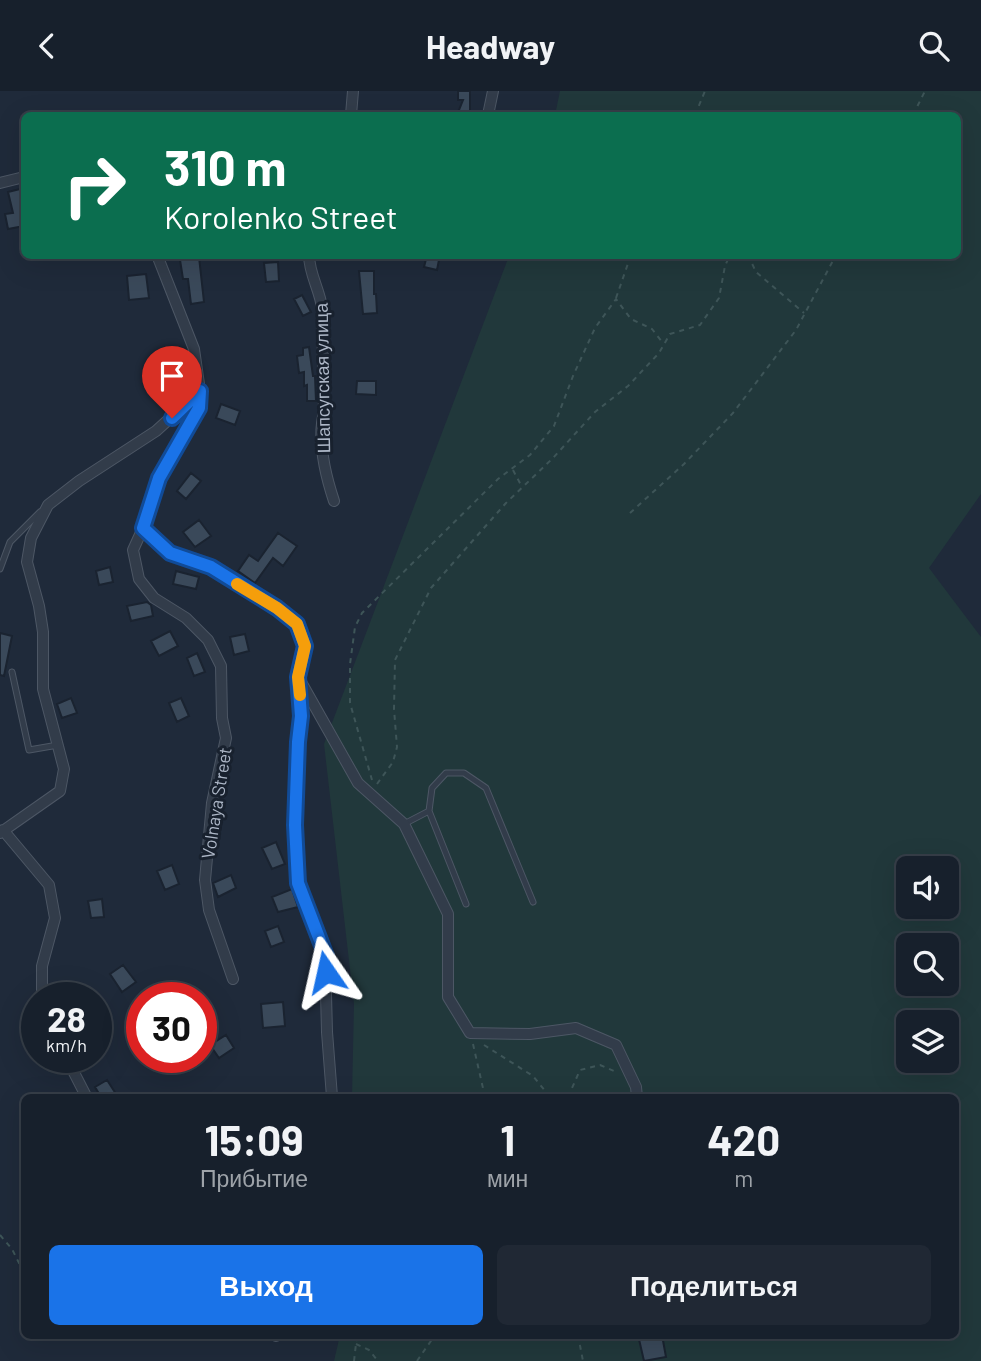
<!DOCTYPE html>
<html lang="ru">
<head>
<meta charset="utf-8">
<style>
  body { margin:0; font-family:Barlow,sans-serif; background:#202834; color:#f1f3f6; height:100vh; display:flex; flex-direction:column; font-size:26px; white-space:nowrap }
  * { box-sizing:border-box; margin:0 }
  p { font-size:23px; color:#9ea3a9 }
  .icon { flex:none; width:38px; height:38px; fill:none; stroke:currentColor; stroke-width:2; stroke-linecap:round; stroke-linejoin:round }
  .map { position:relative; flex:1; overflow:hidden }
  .drawer { position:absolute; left:21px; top:1003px; width:938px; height:245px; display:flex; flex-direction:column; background:#17202c; border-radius:10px; box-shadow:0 7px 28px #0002,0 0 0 2px #363e48 }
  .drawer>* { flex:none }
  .top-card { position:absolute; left:21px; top:21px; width:940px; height:147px; border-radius:10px; box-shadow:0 7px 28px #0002,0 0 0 2px #363e48; background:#0b6e4f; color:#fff; overflow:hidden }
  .controls { position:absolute; left:896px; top:765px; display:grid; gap:14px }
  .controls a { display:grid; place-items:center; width:63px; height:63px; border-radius:10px; background:#17202c; box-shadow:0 7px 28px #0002,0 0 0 2px #363e48; font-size:35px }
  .speed { position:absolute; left:21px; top:891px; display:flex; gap:14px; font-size:35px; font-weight:700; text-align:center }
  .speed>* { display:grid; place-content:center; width:91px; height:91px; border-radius:50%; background:#17202c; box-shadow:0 7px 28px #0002,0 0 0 2px #363e48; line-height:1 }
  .speed small { font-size:18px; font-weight:400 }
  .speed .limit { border:10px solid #d22; background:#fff; color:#111 }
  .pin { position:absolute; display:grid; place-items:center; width:60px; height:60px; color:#fff; margin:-72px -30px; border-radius:50% 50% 50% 0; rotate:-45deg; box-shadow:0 0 7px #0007 }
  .pin .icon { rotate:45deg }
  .me { position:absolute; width:77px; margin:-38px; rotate:349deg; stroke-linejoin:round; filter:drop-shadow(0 0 5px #0008) }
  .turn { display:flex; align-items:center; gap:24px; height:147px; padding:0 28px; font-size:32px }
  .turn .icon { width:91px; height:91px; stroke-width:2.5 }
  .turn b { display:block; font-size:49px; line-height:60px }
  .eta { display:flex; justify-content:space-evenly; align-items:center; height:119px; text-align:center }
  .eta b { font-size:42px; font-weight:700; line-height:49px }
  .button { display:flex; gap:14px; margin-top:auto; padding:14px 28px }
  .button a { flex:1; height:80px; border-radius:10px; background:#1a73e8; color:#fff; font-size:28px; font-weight:700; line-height:80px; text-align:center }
  .button a+a { background:#202834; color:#f1f3f6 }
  header { display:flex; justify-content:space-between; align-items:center; height:91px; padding:0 28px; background:#17202c; font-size:32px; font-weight:700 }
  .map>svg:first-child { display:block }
  .green { fill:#21383b; fill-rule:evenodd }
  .building { fill:#3a495a; stroke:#1a2330; stroke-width:2 }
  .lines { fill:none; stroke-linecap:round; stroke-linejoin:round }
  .service-casing { stroke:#4d5765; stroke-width:7 }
  .minor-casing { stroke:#4d5765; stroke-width:12 }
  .path { stroke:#3e5558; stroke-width:2; stroke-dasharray:5 5; stroke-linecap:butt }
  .service { stroke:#323c4a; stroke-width:5 }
  .minor { stroke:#323c4a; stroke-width:10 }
  .route-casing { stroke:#114b97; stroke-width:18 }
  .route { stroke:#1a73e8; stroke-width:12 }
  .slow { stroke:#f59e0b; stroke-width:12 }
  .labels { text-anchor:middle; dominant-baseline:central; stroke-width:6; stroke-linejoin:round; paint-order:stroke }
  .street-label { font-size:18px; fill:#adb7c7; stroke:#18212e }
</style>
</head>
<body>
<header><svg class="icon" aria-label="back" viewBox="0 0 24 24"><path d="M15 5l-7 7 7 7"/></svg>Headway<svg class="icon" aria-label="search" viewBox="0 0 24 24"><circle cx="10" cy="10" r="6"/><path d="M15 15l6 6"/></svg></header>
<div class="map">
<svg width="981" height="1270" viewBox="0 0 981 1270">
  <rect width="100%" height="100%" fill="#1f2a3a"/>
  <path class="green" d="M560 0H981V403L929 477 981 546V1270H334L340 1244H956V1006H352L354 913 324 653 509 165 957 164V24H555ZM908 777H947V816H908ZM908 854H947V892H908ZM908 931H947V970H908Z"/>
  <path class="building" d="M458 0H470V24H457L463 9H458Z
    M24 97V115H23L24 135 8 138 5 123 13 122 8 101Z
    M427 164H440L437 179 424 176Z
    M199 166 204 211 191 213 188 188H183L180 169Z
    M278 171 279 190 266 191 264 172Z
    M359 180H374V203H376L377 222 363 223Z
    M146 183 149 207 129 209 127 185Z
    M302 204 311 221 303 225 294 208Z
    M309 256 313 285H315L316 310H307V294L304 295V281L299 282 297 265 303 264V257Z
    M357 290H376V304L356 303Z
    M221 313 240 320 235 334 216 327Z
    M191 382 201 390 186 408 177 400Z
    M199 429 211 445 195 456 183 441Z
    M278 442 297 455 283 475 273 467 255 492 238 480 249 464 258 470Z
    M110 476 113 491 99 494 96 480Z
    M176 480 199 486 196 498 173 493Z
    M147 511 151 514 153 525 131 530 127 515Z
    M170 540 178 555 159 565 151 550Z
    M0 542 12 545 4 585 0 584Z
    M245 543 249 560 234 564 230 546Z
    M197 562 205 581 194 585 187 567Z
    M71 607 77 622 62 627 57 613Z
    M181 607 189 625 177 631 169 612Z
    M276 751 285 773 272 778 262 757Z
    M172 774 179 793 165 799 157 780Z
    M231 784 236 797 218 806 213 792Z
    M292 798 298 816 278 821 272 806Z
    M102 808 104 826 91 827 88 810Z
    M278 835 284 851 271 856 265 840Z
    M123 874 136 891 122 901 110 883Z
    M283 911 285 935 263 937 261 913Z
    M226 944 234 957 219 967 210 954Z
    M107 989 118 1006H101L95 996Z
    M638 1244H662L666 1266 644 1270Z"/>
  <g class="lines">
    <defs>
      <path id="service" d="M0 478 10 451 40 421
        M12 581 29 659 58 654
        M404 733 429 720
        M466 813 429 720 432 697 446 682H464L486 697 533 811"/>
      <path id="minor" d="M351 24 353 0
        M488 24 493 0
        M0 92 24 86
        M157 164 194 258 200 300 199 317 159 387 143 437 133 459 139 488 154 507 186 527 208 549 221 575 222 627 226 647 212 712 205 789 209 819 233 888
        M309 164C309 183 320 199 322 217L324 321C317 349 325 383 334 410
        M143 437 170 462 211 476 277 517 297 533 305 555 298 586 301 625 298 651 295 734 298 792 325 865 327 941 332 1006
        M301 591 358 692 404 733 448 823V906L470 942 530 943 576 937 616 954 636 996 637 1006
        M3 739 49 794 55 827 42 875V906
        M0 742 60 700 64 678 43 598V541L39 515 27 471 31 447 48 414 79 390 156 340 200 300
        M66 966 86 1005
        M276 1244V1245"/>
    </defs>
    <use href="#service" class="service-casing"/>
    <use href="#minor" class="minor-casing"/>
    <path class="path" d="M695 24 705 0
      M913 24 925 0
      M748 164 756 181 804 222
      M616 207 631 164
      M513 379 522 396
      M630 422 684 373 733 322 796 239 836 164
      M372 689 350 612V573L355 536 362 522 498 388 530 364 554 335 573 285 595 237 616 208 631 228 652 238 663 252
      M377 693 393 671 397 656 394 618 395 569 431 497 506 412 553 367 595 321 628 295 659 262 670 243 700 234 719 207 725 175 730 164
      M473 953 485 1006
      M484 954 533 985 550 1006
      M568 1006 580 979 600 974 614 980
      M0 1144 12 1158 24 1182
      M128 1244 143 1248 263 1246
      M578 1244 583 1270
      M356 1253 369 1259 378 1270
      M354 1270 357 1244
      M417 1270 435 1244"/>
    <use href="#service" class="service"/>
    <use href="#minor" class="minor"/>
  </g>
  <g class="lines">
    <defs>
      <path id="route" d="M172 327 200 300 199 317 159 387 143 437 170 462 211 476 277 517 297 533 305 555 298 586 301 625 298 651 295 734 298 792 326 865V881"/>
    </defs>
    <use href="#route" class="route-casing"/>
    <use href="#route" class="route"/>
    <path class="slow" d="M237 493 277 517 297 533 305 555 298 586 300 604"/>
  </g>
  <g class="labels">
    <g class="street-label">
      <text transform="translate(322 287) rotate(-91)">Шапсугская улица</text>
      <text transform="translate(216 712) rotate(-81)">Volnaya Street</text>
    </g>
  </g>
</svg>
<div class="controls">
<a><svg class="icon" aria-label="sound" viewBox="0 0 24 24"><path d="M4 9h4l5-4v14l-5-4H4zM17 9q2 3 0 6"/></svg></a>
<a><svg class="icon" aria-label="search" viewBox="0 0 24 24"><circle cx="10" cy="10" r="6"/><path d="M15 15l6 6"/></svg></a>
<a><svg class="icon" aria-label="layers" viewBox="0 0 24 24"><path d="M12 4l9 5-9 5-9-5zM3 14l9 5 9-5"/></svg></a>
</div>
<div class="speed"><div>28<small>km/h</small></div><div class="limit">30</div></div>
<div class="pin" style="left:172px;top:327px;background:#d93025"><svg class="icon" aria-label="arrive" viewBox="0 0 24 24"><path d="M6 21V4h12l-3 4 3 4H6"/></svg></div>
<svg class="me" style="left:326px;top:881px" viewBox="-20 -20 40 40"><path d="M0-17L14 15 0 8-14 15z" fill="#1a73e8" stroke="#fff" stroke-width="4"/></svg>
<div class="top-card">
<div class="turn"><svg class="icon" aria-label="right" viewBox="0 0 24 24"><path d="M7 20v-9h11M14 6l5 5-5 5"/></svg><div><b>310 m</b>Korolenko Street</div></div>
</div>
<section class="drawer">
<div class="eta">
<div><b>15:09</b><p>Прибытие</p></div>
<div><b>1</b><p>мин</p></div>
<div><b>420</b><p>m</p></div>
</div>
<div class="button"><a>Выход</a><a>Поделиться</a></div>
</section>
</div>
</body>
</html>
